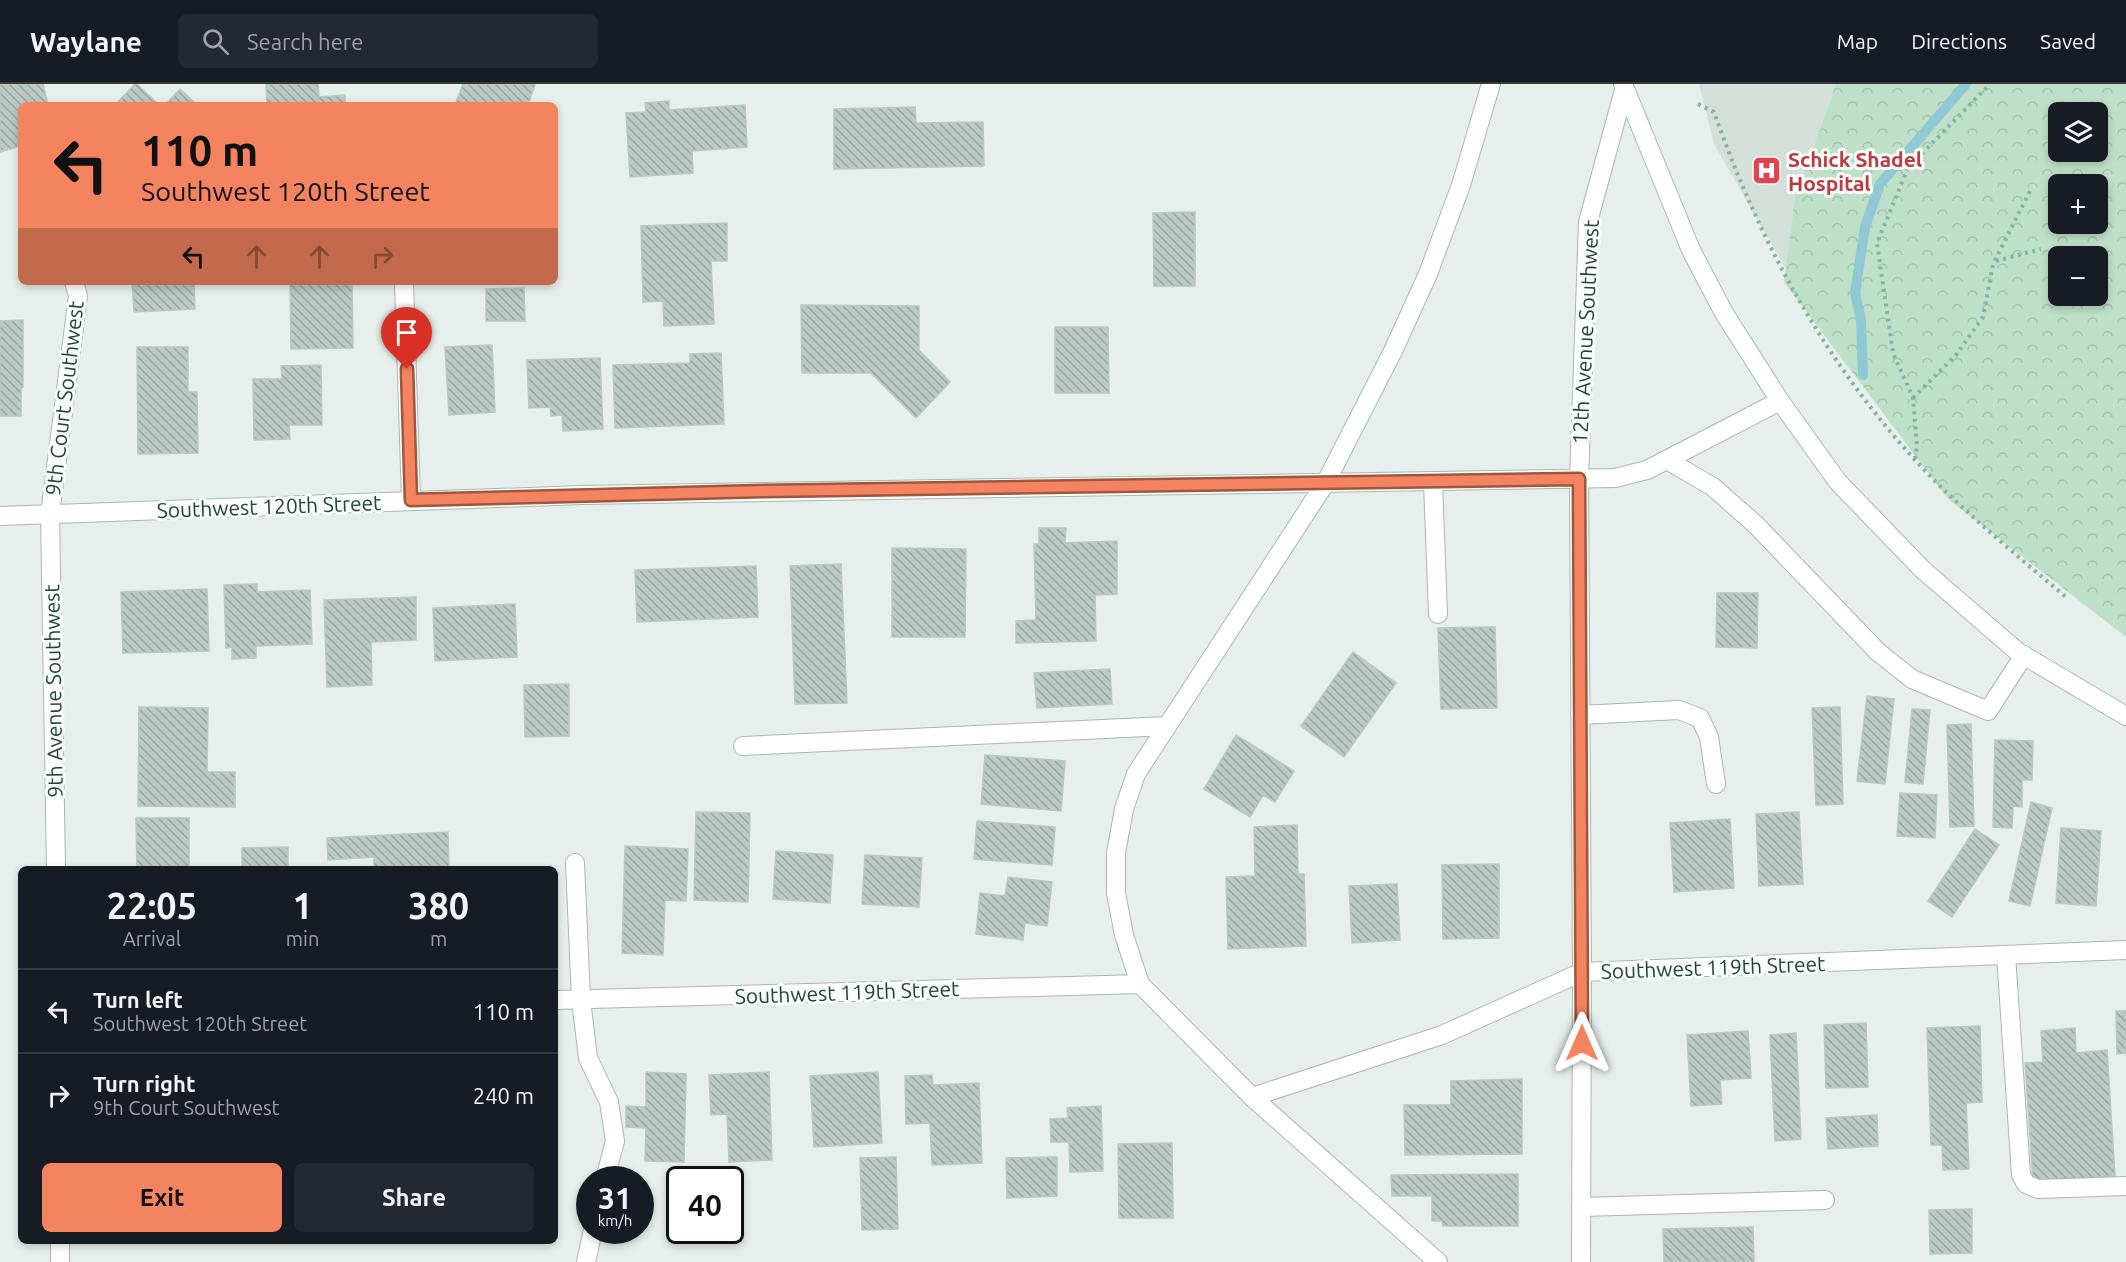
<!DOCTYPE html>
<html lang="en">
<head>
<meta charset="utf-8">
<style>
  body { margin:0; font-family:Ubuntu,sans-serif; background:#242831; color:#f1f3f6; height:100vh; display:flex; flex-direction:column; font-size:22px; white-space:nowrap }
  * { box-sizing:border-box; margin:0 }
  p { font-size:20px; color:#9ea1a6 }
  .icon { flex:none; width:33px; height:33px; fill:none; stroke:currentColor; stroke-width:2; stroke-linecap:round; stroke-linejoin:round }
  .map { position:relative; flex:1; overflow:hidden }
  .panel { position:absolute; left:18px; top:782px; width:540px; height:378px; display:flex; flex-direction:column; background:#171b24; border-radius:9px; box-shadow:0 3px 9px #0003 }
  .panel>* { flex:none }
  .guide { position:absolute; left:18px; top:18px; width:540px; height:183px; border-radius:9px; box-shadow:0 3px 9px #0003; background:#f4845f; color:#111; overflow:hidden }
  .tools { position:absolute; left:2048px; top:18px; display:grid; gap:12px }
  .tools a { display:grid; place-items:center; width:60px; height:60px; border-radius:9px; background:#171b24; box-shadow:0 3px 9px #0003; font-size:30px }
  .speed { position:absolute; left:576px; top:1082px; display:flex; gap:12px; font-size:30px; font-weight:700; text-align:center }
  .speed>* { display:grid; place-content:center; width:78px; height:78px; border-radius:50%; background:#171b24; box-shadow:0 3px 9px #0003; line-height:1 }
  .speed small { font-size:15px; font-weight:400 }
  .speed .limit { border:3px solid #111; border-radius:9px; background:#fff; color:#111 }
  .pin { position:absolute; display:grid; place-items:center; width:51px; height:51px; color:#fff; margin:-62px -26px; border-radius:50% 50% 50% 0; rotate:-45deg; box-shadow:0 0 6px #0007 }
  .pin .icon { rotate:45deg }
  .me { position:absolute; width:66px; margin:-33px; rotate:0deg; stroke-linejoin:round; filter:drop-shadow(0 0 4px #0008) }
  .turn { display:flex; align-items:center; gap:21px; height:126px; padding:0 24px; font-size:27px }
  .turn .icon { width:78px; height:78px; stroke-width:2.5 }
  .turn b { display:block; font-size:42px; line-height:51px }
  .lanes { display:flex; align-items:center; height:57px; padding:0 24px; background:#0003; justify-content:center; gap:30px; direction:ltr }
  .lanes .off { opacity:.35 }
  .eta { display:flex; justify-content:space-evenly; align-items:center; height:102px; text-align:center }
  .eta b { font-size:36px; font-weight:700; line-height:42px }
  .action { display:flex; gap:12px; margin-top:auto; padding:12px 24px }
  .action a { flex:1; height:69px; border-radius:9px; background:#f4845f; color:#111; font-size:24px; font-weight:700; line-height:69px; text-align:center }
  .action a+a { background:#242831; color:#f1f3f6 }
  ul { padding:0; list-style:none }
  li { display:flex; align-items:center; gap:18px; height:84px; padding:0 24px; border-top:2px solid #363941 }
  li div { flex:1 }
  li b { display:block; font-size:22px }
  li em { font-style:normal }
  header { display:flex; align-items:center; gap:36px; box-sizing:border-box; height:84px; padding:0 30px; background:#171b24; border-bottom:2px solid #363941 }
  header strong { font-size:28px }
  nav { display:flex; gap:33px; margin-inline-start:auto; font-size:21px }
  .search { width:420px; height:54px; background:#242831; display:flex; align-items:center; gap:15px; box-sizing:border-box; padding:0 21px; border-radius:9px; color:#9ea1a6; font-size:22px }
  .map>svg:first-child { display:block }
  .built { fill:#d4dfda }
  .forest { fill:url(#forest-crowns); fill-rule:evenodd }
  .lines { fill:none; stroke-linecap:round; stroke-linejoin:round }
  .stream { stroke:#8ec9d4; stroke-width:10 }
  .building { fill:url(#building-back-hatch); stroke:#b8c9c2; stroke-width:1.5 }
  .service-casing { stroke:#a8b8b2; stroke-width:20 }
  .minor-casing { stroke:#a8b8b2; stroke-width:20 }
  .tertiary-casing { stroke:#a8b8b2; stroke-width:20 }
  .secondary-casing { stroke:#a4bbb3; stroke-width:20 }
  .path { stroke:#86b3a5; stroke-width:4; stroke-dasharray:3 4.5; stroke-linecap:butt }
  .service { stroke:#fff; stroke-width:18 }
  .minor { stroke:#fff; stroke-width:18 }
  .tertiary { stroke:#fff; stroke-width:18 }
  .secondary { stroke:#fff; stroke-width:18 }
  .route-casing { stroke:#9f563e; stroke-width:15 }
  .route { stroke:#f4845f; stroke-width:10 }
  .labels { text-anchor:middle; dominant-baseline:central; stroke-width:6; stroke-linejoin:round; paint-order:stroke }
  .health-label { font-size:21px; font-weight:bold; fill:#be3a42; stroke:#f7fbf9; text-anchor:start }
  .street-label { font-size:21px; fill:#24423a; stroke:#f7fbf9 }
</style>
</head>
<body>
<header>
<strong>Waylane</strong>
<div class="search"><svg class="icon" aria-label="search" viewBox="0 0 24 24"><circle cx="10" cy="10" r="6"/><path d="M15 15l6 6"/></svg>Search here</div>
<nav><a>Map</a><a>Directions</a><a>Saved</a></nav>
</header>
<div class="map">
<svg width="2126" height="1178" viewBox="0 0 2126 1178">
  <defs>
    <pattern id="forest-crowns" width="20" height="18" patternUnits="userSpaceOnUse" patternTransform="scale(1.5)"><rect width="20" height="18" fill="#bfe0c8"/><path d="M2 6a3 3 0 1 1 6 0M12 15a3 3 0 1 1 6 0" fill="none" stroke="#a4c1ad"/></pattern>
    <pattern id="building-back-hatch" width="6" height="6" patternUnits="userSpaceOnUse" patternTransform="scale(1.5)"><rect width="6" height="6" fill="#bbcac4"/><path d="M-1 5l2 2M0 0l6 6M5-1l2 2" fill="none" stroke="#98a6a0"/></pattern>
  </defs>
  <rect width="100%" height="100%" fill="#e6efeb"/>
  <path class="built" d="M1699 0H1836L1795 114 1786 185 1714 60Z"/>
  <path class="forest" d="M1836 0H2126V553L1948 415 1784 198 1795 114ZM2058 28H2097V68H2058ZM2058 100H2097V140H2058ZM2058 172H2097V212H2058Z"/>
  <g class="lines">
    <path class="stream" d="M1863 291 1861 236 1855 209 1865 143 1880 100 1966 0"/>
  </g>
  <path class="building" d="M0 0H43L48 21H21V62L0 68Z
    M135 0H137L159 21H115Z
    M266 0H318L319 13 345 11V21H267Z
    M463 0H532L535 1 528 21H455Z
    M180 5 197 21H165Z
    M669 17V26L745 21 747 63 692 67 693 89 630 93 626 29 646 28 645 19Z
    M915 23 916 39 983 38 984 82 834 85V25Z
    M1195 128V202H1154L1153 129Z
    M727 139V177H711L714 240 664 242 663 217 643 218 641 142Z
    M132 198H194L195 225 134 228Z
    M290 198H352L353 264 291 265Z
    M524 204 525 237H486V205Z
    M801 221 919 222V266L950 298 916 334 871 289H802Z
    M23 236V303L21 304V332H0V237Z
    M1055 243H1108L1109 309H1055Z
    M492 261 495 328 449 331 445 263Z
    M137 263H188V308H197L198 369 138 370Z
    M721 269 724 340 615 344 613 281 690 279V270Z
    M600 274 603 345 563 347 562 331 551 332 550 323 529 324 527 276Z
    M321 281 322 341H289L290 355 254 356 253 295H282L281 282Z
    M1039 444H1066L1065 459 1117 457V510L1095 511 1096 557 1016 559V537L1036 536 1034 460H1039Z
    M892 464 966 465 965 553H892Z
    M841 480 847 619 795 620 790 482Z
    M756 482 758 533 637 538 635 486Z
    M257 500V508L310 506 312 560 256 562V574L232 575V563L226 564 224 501Z
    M207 505 209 567 123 569 121 508Z
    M1717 509H1758L1757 564 1716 563Z
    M416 513V556L371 558 372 601 327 603 324 516Z
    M515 520 517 573 435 577 433 524Z
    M1495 543 1497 624 1441 625 1438 544Z
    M1353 568 1396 599 1344 673 1301 642Z
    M1110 585 1112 620 1037 624 1034 589Z
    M569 600V652L525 653 524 601Z
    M1867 612 1894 615 1885 700 1857 697Z
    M139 623 208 624 207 688H235V723L138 722Z
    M1840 623 1843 720 1816 721 1812 624Z
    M1912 625 1930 626 1923 700 1905 698Z
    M1971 640 1974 742 1950 743 1947 641Z
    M1236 651 1294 687 1275 718 1263 711 1250 733 1204 705Z
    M1995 656 2033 657 2032 696H2022V723L2013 722 2012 744 1993 743Z
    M985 671 1065 677 1061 727 981 720Z
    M1900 709 1937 711 1935 754 1897 752Z
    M2031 718 2052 724 2030 822 2009 817Z
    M696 728 750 729 748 818 694 816Z
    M1799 728 1803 800 1759 802 1756 730Z
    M136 734H189V784H137Z
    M1730 735 1734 804 1674 808 1670 739Z
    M977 737 1055 743 1052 781 974 775Z
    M1297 741 1298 790H1304L1306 862 1228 865 1226 793 1255 792 1254 743Z
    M2061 744 2101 747 2096 822 2056 819Z
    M1975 745 1999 761 1952 833 1928 817Z
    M448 748 449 784H374V773L328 776 327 754Z
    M625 762 688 765 686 817 665 816 663 871 622 869Z
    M288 763V784H242V764Z
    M776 767 833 771 830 819 773 815Z
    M865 771 922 774 919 823 862 820Z
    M1499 780V854L1443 855 1442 781Z
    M1008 793 1052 798 1047 842 1025 839 1023 856 976 850 980 809 1005 812Z
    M1397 800 1400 856 1352 859 1349 802Z
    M2116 927H2126V969L2117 970Z
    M1866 939 1868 1003 1826 1004 1824 941Z
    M1980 942 1982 1018 1966 1019 1969 1085 1943 1086 1942 1061H1931L1927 944Z
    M2075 944 2076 969 2107 966 2115 1092 2033 1097 2025 979 2043 978 2041 947Z
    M1748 947 1751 994 1720 996 1722 1020 1691 1022 1687 951Z
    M1796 949 1801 1055 1775 1057 1770 951Z
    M646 988 686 990 684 1078 645 1077 646 1044 626 1043V1022L646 1023Z
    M769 988 772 1076 729 1078 727 1030 711 1031 709 991Z
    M878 988 882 1059 814 1063 810 992Z
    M932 991 933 1001 979 999 982 1079 932 1081 930 1039 906 1040 905 992Z
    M1522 995V1070L1405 1071 1404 1021H1451V997Z
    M1101 1022 1103 1087 1070 1088 1069 1058H1051L1050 1035 1068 1034 1067 1024Z
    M1877 1031 1878 1062 1828 1065 1826 1034Z
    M1172 1059 1173 1134H1119L1118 1060Z
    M896 1073 898 1145 862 1146 860 1074Z
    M1057 1073V1112L1007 1114 1006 1074Z
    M1518 1090V1142H1443L1442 1137H1432V1112H1392L1391 1091Z
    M1972 1125V1169L1930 1170 1929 1126Z
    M1753 1143 1754 1178H1664L1663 1145Z
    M94 1156H162V1159H94Z"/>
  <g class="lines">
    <defs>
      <path id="service" d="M1667 376 1713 403 1756 441 1878 568 1912 595 1988 627 2024 571
        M1433 399 1438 530
        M1580 631 1679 626 1700 634 1709 653 1716 700
        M743 662 1167 642
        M2006 871 2021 1091 2026 1100 2038 1105 2126 1102
        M581 916 588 974 609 1018 615 1057 605 1095
        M1581 1123 1825 1116
        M586 1178 593 1146"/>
      <path id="minor" d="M404 198 411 416
        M575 779 581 916
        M56 784 50 430 78 212 74 198
        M555 916 1140 900
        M1252 1013 1442 951 1582 888 2126 866
        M60 1178V1156
        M1438 1178 1252 1013 1140 900 1124 851 1116 809V769L1124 725 1136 690 1326 398 1393 267 1428 190 1461 101 1491 0"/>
      <path id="tertiary" d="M0 432 582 411 1615 394 1647 386 1780 317
        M1581 1178 1582 888 1579 395 1588 138 1624 6"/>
      <path id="secondary" d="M1623 0 1691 166 1724 229 1780 317 1838 398 1923 486 2018 568 2126 632"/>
    </defs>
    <use href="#service" class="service-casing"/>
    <use href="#minor" class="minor-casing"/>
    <use href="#tertiary" class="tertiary-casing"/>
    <use href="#secondary" class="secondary-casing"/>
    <path class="path" d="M1698 20 1714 28C1763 168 1835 297 1940 402 1980 441 2023 477 2066 513
      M1996 177 2041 165
      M1913 314 1956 271 1983 233 1993 180 2031 105
      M1915 375 1917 362 1913 314 1893 269 1877 159 1908 84 1990 0"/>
    <use href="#service" class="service"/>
    <use href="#minor" class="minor"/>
    <use href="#tertiary" class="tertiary"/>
    <use href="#secondary" class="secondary"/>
  </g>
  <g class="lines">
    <defs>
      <path id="route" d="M407 285 411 416 764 407 1579 395 1582 959"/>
    </defs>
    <use href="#route" class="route-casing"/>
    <use href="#route" class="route"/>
  </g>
  <defs>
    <symbol id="hospital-square" viewBox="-11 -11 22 22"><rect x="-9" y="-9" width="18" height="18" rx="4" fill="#e0444e" stroke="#f7fbf9"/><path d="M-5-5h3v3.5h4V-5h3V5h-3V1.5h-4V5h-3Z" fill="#fff"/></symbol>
  </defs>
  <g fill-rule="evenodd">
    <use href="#hospital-square" x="1750" y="70" width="33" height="33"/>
  </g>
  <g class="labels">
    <g class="health-label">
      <text x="1788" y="75">Schick Shadel<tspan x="1788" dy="24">Hospital</tspan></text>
    </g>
    <g class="street-label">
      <text transform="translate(1585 248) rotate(-87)">12th Avenue Southwest</text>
      <text transform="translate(64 314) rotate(-83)">9th Court Southwest</text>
      <text transform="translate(269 422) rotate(-2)">Southwest 120th Street</text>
      <text transform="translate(53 607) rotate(-91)">9th Avenue Southwest</text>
      <text transform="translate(1713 883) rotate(-2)">Southwest 119th Street</text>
      <text transform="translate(847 908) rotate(-2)">Southwest 119th Street</text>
    </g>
  </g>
</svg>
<div class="tools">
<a><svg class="icon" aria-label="layers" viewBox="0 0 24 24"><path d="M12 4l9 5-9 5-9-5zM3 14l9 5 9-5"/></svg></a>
<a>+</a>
<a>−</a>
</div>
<div class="speed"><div>31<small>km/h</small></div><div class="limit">40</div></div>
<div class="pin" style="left:407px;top:285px;background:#d93025"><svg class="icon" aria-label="arrive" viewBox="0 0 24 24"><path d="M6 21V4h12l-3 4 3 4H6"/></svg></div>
<svg class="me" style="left:1582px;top:959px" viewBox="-20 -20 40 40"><path d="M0-17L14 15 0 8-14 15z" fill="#f4845f" stroke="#fff" stroke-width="4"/></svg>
<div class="guide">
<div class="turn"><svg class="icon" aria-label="left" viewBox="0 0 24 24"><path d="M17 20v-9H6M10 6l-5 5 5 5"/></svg><div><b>110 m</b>Southwest 120th Street</div></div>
<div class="lanes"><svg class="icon" aria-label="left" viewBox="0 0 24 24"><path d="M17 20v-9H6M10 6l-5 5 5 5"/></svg><svg class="icon off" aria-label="ahead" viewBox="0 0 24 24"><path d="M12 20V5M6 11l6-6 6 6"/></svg><svg class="icon off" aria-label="ahead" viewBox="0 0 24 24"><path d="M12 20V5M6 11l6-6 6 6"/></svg><svg class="icon off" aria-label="right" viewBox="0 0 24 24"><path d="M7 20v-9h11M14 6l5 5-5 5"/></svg></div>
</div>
<section class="panel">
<div class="eta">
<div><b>22:05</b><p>Arrival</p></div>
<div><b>1</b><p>min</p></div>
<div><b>380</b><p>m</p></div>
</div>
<ul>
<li><svg class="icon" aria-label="left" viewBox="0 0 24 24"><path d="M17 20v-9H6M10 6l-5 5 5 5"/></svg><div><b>Turn left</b><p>Southwest 120th Street</p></div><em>110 m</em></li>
<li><svg class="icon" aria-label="right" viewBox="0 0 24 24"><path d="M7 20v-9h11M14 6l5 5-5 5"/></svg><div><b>Turn right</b><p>9th Court Southwest</p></div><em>240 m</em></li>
</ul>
<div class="action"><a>Exit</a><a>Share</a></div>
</section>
</div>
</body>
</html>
